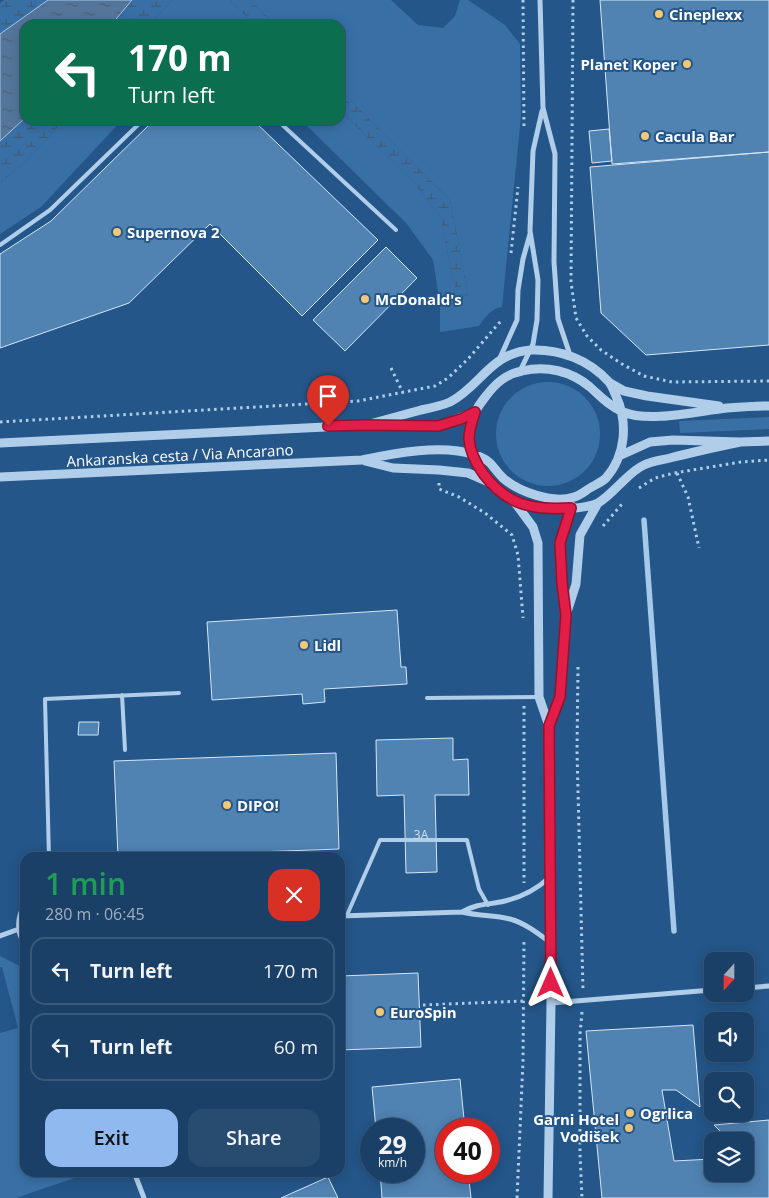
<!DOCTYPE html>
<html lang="en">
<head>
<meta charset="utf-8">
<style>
  body { margin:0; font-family:"Open Sans",sans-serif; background:#284b70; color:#f1f3f6; height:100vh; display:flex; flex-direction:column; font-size:19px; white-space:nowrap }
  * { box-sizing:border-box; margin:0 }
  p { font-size:16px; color:#a0afc0 }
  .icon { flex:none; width:28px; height:28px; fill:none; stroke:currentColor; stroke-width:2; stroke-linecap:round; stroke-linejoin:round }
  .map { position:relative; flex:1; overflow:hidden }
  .panel { position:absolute; left:20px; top:852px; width:325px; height:325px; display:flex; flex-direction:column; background:#1b4067; border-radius:15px; box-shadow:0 2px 12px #0003,0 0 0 1px #39597b }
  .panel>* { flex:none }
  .guide { position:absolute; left:20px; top:20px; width:325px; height:105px; border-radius:15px; box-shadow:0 2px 12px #0003,0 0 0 1px #39597b; background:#0b6e4f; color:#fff; overflow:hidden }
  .needle { width:32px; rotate:201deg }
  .controls { position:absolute; left:704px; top:952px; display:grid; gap:10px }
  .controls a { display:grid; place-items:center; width:50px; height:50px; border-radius:10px; background:#1b4067; box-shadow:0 2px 12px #0003,0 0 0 1px #39597b; font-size:25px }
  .speed { position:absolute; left:360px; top:1118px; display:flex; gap:10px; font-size:25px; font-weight:700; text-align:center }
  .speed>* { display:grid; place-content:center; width:65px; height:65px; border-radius:50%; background:#1b4067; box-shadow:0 2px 12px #0003,0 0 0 1px #39597b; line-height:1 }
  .speed small { font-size:12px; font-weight:400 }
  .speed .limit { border:8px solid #d22; background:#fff; color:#111 }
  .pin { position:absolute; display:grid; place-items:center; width:42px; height:42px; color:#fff; margin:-51px -21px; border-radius:50% 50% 50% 0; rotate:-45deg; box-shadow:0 0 5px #0007 }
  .pin .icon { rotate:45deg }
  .me { position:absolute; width:55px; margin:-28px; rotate:0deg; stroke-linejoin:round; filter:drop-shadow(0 0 4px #0008) }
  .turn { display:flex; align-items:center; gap:18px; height:105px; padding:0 25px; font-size:22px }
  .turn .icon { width:65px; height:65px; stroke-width:2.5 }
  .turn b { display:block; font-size:35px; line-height:42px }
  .round { display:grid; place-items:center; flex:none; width:52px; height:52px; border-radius:15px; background:#284b70 }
  .overview { display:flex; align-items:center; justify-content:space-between; height:85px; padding:0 25px }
  h1 { font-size:30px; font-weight:600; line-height:38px; color:#1e9e55 }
  .cta { display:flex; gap:10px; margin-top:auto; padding:10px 25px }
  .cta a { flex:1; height:58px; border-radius:15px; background:#90b9f0; color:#111; font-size:20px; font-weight:600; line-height:58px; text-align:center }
  .cta a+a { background:#284b70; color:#f1f3f6 }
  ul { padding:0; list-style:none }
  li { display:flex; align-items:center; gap:15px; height:68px; margin:0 10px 8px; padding:0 15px; border:2px solid #39597b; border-radius:15px }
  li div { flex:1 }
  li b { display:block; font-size:19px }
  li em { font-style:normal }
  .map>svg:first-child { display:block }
  .grass { fill:#3870a6 }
  .wetland { fill:url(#wetland-marsh) }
  .water { fill:url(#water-ripples); stroke:#a4c9ea }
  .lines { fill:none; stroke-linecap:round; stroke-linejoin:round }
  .stream { stroke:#a4c9ea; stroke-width:5.5 }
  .building { fill:#5082b2; stroke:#d5e6f7 }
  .path { stroke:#b0ceea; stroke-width:3; stroke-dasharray:2.5 4; stroke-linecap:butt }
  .service { stroke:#b0ceea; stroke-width:4 }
  .minor { stroke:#b0ceea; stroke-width:5 }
  .tertiary { stroke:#b0ceea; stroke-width:9 }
  .route-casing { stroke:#92132f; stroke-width:12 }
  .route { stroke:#e11d48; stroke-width:9 }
  .poi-dot { fill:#f4c774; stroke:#245689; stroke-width:2 }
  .labels { text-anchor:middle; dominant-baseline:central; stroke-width:4; stroke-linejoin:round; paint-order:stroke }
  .number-label { font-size:12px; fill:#d3e0ec }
  .poi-label { font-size:15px; font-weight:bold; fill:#fff; stroke:#245689; text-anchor:start }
  .street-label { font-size:15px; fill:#fff; stroke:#245689 }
</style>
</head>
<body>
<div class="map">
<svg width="769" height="1198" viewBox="0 0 769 1198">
  <defs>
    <pattern id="wetland-marsh" width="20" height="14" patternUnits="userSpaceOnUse" patternTransform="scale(1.25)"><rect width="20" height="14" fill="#3870a6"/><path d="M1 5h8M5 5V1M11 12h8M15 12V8" fill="none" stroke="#445a70"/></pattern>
    <pattern id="water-ripples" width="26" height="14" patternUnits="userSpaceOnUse" patternTransform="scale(1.25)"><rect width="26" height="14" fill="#54769b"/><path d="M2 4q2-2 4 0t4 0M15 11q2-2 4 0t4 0" fill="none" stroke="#505f70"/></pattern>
  </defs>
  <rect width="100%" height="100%" fill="#245689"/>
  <path class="grass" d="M172 0H230L255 25H149Z
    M250 0H391L418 25 443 28 455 16 460 0H468L505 25 520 44 521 116 502 307C492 308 484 318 479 326L440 332V304L433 260 407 224 301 120H340V110L415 184 441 217 452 276 460 300 468 295 450 200 340 90V25H275Z
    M64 120H122L41 207 0 234V183L26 161Z
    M496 434a52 52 0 1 1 104 0a52 52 0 1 1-104 0Z
    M769 417V429L680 433 679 421Z
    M0 956 25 969V1172L89 1173 16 1198H0V1033L18 1028 2 967H0Z"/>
  <path class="wetland" d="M4 0H48L0 34V3Z
    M132 0H172L149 25H111Z
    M230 0H250L275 25H255Z
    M340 90 450 200 468 295 460 301 452 276 441 217 415 184 340 110Z
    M25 118V120H64L26 161 0 183V141Z"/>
  <path class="water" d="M48 0H132L111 25H25V118L0 141V34Z"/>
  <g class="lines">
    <path class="stream" d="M644 520 674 931"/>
  </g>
  <path class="building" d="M600 0H769V152L612 164Z
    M154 120H253L378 240 302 316 210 224 129 303 0 348V254L51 221Z
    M609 129 612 161 592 163 589 131Z
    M769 152V345L646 355 601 313 590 167Z
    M386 247 417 278 345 351 313 320Z
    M397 610 401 667H406L407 684 324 689 325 702 303 704 302 694 212 700 207 622Z
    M79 722H99L98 735H78Z
    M453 738V760L468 759 469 795H435L437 872 406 873 404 795 377 796 376 740Z
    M336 753 339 849 118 857 114 761Z
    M418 973 421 1047 340 1050V976Z
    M693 1025 700 1107 676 1090H662L674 1161 712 1159V1174H745V1141H730L714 1125 769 1120V1198H602L586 1031Z
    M460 1079 465 1129H446V1171H468L471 1198H382L380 1171H414V1129H376L372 1087Z
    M328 1177 338 1198H281Z"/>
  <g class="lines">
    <path class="path" d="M523 0 524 129
      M573 0 571 282 576 318 587 336 601 350 622 364 644 376 672 382 769 381
      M511 253 518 187
      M391 368 403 393
      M0 422 358 401 435 386 448 378 468 359 499 323 503 321
      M677 473 688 497 699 548
      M439 483V489L459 497 485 513 512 535 518 555 523 618
      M639 488 655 478 674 473 741 462 769 460
      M603 526 622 504
      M578 667 577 751 583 990
      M524 706V883
      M423 1005 524 1001
      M582 1012 580 1034V1154L582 1198
      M517 1198 523 1061 524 939"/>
    <path class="service" d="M277 120 396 230
      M0 245 50 210 143 120
      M122 695 125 750
      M427 698 539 697
      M49 858 45 699 179 693
      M347 915 380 840H467L479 889 488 905"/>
    <path class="minor" d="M540 0 543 108 555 154 554 262 558 319 570 355
      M499 360 517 320 518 290 523 259 530 234
      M520 371 533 344 537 320 538 280 530 231 533 151 542 111
      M25 905C17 916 16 933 25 944
      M462 912C478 903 488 905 505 901 522 897 537 889 550 877
      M340 916 462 912C478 916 494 915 510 919 525 923 539 934 551 943
      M0 936 19 929
      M745 988 769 986
      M551 1003 712 990
      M134 1172 144 1198"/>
    <path class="tertiary" d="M610 383 624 391 647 396 719 406
      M740 442C717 447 693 452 670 458 662 460 652 461 644 465 633 470 627 478 618 486 612 492 605 499 598 503 587 508 561 510 549 509 537 508 523 505 513 500 501 494 493 485 485 474 465 447 464 422 486 396 496 383 506 374 522 371 546 365 571 371 590 387 600 396 609 406 623 412 649 423 698 411 727 408 741 407 755 406 769 406
      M0 443 366 425 438 426 475 412
      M619 456 650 442 673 440 740 442 769 441
      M365 461 393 468 439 470 468 473 491 483
      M0 477 362 460C395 453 442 444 475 455 493 461 491 466 503 478 519 492 553 504 574 497 579 496 585 491 590 488 595 485 602 482 606 478 626 455 628 422 616 396 614 391 612 386 609 382 589 360 561 349 531 350 490 353 481 386 450 402 441 406 431 408 421 410 403 415 384 420 366 425
      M513 500 533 527 538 543 539 697 549 726 551 1003 548 1198
      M566 612 562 583 560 543 571 505
      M549 726 560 697 566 615 576 584 580 535 598 503"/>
  </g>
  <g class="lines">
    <defs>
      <path id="route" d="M328 426 366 425 438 426 461 419 475 412C472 421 469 429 469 439 471 463 492 489 513 500 531 509 551 509 571 508L560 543 562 583 566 615 560 697 549 726 551 983"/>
    </defs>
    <use href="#route" class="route-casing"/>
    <use href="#route" class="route"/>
  </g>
  <g class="poi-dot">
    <circle cx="659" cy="14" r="5"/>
    <circle cx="687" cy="64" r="5"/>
    <circle cx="645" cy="136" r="5"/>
    <circle cx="117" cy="232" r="5"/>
    <circle cx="365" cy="299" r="5"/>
    <circle cx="304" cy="645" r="5"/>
    <circle cx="227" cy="805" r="5"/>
    <circle cx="380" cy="1012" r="5"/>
    <circle cx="630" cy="1113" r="5"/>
    <circle cx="629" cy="1128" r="5"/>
  </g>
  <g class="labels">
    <g class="number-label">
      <text x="421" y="834">3A</text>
    </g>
    <g class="poi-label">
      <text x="669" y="14">Cineplexx</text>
      <text x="677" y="64" text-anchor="end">Planet Koper</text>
      <text x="655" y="136">Cacula Bar</text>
      <text x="127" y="232">Supernova 2</text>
      <text x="375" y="299">McDonald's</text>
      <text x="314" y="645">Lidl</text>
      <text x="237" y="805">DIPO!</text>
      <text x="390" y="1012">EuroSpin</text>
      <text x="640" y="1113">Ogrlica</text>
      <text x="619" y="1119" text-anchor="end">Garni Hotel<tspan x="619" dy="17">Vodišek</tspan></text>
    </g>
    <g class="street-label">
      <text transform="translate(180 455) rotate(-3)">Ankaranska cesta / Via Ancarano</text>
    </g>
  </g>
</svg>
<div class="controls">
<a><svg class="needle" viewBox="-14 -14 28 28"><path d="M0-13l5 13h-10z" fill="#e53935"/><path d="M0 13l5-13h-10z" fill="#a0afc0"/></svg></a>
<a><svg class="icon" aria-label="sound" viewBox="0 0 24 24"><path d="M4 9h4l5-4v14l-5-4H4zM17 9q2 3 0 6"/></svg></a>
<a><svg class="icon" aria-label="search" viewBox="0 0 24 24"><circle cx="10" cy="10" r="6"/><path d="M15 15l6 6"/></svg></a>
<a><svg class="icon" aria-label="layers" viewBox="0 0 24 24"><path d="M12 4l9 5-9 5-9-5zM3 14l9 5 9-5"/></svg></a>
</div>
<div class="speed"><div>29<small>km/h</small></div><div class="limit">40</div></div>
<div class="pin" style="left:328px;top:426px;background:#d93025"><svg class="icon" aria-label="arrive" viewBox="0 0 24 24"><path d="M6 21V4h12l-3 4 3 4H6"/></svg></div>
<svg class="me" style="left:551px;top:983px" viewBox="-20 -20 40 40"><path d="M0-17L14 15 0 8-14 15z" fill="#e11d48" stroke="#fff" stroke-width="4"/></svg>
<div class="guide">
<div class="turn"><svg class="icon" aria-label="left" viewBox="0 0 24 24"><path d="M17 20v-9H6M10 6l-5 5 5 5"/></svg><div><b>170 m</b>Turn left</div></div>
</div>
<section class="panel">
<div class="overview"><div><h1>1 min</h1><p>280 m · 06:45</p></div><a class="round" style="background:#d93025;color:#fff"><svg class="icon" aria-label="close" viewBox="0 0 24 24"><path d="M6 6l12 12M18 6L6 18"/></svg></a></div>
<ul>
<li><svg class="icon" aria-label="left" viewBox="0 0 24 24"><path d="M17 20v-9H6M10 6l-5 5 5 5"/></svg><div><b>Turn left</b></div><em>170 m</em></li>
<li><svg class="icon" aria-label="left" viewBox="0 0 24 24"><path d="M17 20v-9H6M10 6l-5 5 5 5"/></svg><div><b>Turn left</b></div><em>60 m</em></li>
</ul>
<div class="cta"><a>Exit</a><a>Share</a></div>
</section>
</div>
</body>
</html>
